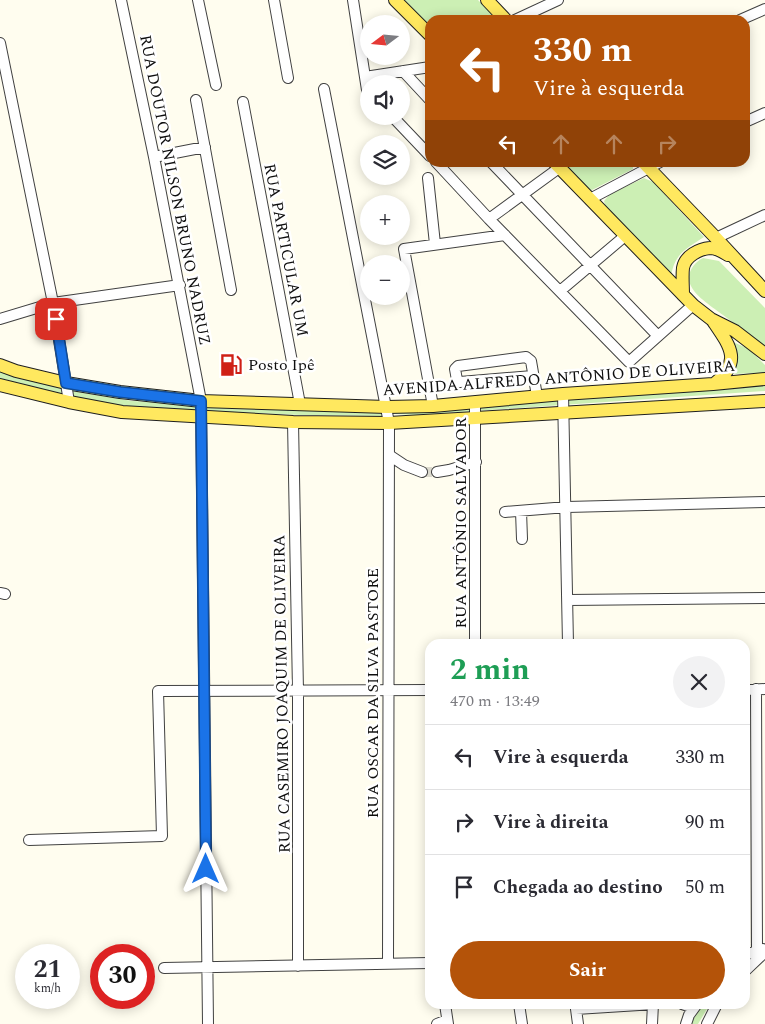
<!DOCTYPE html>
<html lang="pt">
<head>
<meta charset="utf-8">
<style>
  body { margin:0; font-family:Spectral,serif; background:#f2f2f3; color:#2b2b33; height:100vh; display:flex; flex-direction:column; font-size:19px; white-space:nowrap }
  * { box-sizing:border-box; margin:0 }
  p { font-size:16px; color:#7c7c81 }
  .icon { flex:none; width:28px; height:28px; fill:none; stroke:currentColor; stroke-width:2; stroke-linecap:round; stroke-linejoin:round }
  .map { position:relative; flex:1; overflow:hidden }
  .sheet { position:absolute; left:425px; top:639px; width:325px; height:370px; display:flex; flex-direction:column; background:#fff; border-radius:15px; box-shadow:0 2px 12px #0003 }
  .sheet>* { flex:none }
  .guide { position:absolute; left:425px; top:15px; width:325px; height:152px; border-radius:15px; box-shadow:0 2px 12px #0003; background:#b45309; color:#fff; overflow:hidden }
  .needle { width:32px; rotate:254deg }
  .buttons { position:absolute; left:360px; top:15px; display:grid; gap:10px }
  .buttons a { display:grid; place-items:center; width:50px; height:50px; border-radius:50%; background:#fff; box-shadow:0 2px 12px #0003; font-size:25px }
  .speed { position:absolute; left:15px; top:944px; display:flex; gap:10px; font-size:25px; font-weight:700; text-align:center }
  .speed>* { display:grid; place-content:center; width:65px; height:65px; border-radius:50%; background:#fff; box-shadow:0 2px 12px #0003; line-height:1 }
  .speed small { font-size:12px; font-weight:400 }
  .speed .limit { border:8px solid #d22; background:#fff; color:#111 }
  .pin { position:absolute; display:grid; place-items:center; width:42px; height:42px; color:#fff; margin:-21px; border-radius:10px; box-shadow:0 2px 8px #0006 }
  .me { position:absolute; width:55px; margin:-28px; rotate:0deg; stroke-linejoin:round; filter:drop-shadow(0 0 4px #0008) }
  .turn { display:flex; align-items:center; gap:18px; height:105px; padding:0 25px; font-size:22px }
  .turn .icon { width:65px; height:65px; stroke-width:2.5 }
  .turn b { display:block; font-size:35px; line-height:42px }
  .lanes { display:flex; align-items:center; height:48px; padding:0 25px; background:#0003; justify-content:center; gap:25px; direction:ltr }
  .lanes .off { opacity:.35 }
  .round { display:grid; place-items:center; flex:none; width:52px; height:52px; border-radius:26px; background:#f2f2f3 }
  .headline { display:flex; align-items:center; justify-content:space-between; height:85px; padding:0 25px }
  h1 { font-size:30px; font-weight:700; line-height:38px; color:#1e9e55 }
  .primary-button { display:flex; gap:10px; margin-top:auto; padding:10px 25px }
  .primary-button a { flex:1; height:58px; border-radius:30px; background:#b45309; color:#fff; font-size:20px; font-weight:700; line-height:58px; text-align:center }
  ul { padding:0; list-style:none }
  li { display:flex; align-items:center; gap:15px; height:65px; padding:0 25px; border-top:1px solid #e1e1e2 }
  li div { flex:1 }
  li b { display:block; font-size:19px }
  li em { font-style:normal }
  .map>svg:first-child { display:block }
  .green { fill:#ccefb4 }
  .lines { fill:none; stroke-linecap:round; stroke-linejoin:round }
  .minor-tunnel { stroke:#dbd9cd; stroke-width:10; stroke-dasharray:10 5; stroke-linecap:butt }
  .minor-casing { stroke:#414141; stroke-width:12 }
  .major-casing { stroke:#1f1f1f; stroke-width:14 }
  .minor { stroke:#fff; stroke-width:10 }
  .major { stroke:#ffe85f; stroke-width:12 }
  .route-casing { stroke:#114b97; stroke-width:12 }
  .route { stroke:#1a73e8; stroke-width:9 }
  .labels { text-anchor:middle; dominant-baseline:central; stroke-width:5; stroke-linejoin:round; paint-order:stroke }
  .street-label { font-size:16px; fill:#0e0e0e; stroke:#fff }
  .poi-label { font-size:16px; fill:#0e0e0e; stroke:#fff; text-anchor:start }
</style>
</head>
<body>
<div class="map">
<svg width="765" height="1024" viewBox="0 0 765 1024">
  <rect width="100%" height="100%" fill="#fffdef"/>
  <path class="green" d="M403 0H478L493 15 495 20H430V28Z
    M633 162V169L592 190 588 189 560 163Z
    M644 178 653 182 704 237C686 249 675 253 671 276L606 209 604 201 610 194Z
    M703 258 719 261 765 308V349C751 337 737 325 723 315 714 308 696 297 691 286 685 275 693 263 703 258Z
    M731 341 749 349 765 365V373L731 374Z
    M0 368 65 388V395L0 378Z
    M765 384V391L417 415 393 414 394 411Z
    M72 391 132 401 196 404 195 412 75 401Z
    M204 404 383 410V416L301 415 206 411Z
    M702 1004H710L698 1024H691Z"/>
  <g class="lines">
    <path class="minor-tunnel" d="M422 472H437"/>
    <defs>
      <path id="minor" d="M121 0 154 157 201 401 208 1024
        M198 0 216 85
        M274 0 288 78
        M353 0 367 90 369 92
        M515 20 558 0
        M740 20 765 9
        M0 43 53 303 69 402
        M403 71 430 100
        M365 77 430 67
        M324 89 389 423 388 964
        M196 100 231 290
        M243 102 300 404
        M392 116 430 156
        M745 122 765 113
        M154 157 205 147
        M436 162 489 219 629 362 693 305
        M491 162 658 336
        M428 178 435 244
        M590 199 660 162
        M489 219 559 168
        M716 238 765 215
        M560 291 625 236
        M0 319 53 303 180 285
        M533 376 460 382 457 380 455 369 458 366 526 357 531 361 537 396
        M563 394 568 644
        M475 402V644
        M433 406 404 249 505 235
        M293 422 298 691V966
        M389 455 404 465 422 472
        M437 472 449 470 476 462
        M521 511 522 539
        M505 512 567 507 765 502
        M0 593 5 594
        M568 600 765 598
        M756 689 757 950 759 957
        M745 690 765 689
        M29 840 162 836 158 691 430 690
        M745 955 763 949
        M164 968 430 963
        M745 971 765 952
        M445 1004 448 1024
        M519 1004 522 1024
        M682 1004 694 1008
        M437 1024 447 1020
        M578 1024 576 1009 655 1004
        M652 1024 653 1004
        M686 1024 689 1015 697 1004
        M707 1024 717 1004"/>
      <path id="major" d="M395 0 430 35
        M487 0 506 20
        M554 162 693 305 711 319 735 331 765 354
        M643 162 716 238 765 291
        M683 295C683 286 682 276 683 268 685 256 699 249 710 248 717 248 723 252 728 255
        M713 321C730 346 743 362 714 384
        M0 365 16 371 66 383 120 392 201 401 387 407 433 406 563 394 713 384 765 379
        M0 385 69 402 122 412 293 422 389 423 765 401"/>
    </defs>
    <use href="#minor" class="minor-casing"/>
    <use href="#major" class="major-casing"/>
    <use href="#minor" class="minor"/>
    <use href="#major" class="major"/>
  </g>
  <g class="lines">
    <defs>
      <path id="route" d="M56 319 66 383 120 392 201 401 206 869"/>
    </defs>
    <use href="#route" class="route-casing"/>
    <use href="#route" class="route"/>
  </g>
  <defs>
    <symbol id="fuel-bare" viewBox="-9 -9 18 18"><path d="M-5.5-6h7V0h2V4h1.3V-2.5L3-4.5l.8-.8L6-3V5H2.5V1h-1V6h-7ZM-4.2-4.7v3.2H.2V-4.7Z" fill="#cf2016" stroke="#fff" stroke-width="2.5" paint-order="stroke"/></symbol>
  </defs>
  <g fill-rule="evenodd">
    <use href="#fuel-bare" x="215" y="349" width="32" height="32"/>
  </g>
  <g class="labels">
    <g class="street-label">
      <text transform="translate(175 190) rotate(79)">RUA DOUTOR NILSON BRUNO NADRUZ</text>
      <text transform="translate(286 250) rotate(79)">RUA PARTICULAR UM</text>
      <text transform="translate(559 378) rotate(-4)">AVENIDA ALFREDO ANTÔNIO DE OLIVEIRA</text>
      <text transform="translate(461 523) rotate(-90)">RUA ANTÔNIO SALVADOR</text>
      <text transform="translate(373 693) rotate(-90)">RUA OSCAR DA SILVA PASTORE</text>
      <text transform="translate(282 694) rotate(-91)">RUA CASEMIRO JOAQUIM DE OLIVEIRA</text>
    </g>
    <g class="poi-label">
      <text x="248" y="365">Posto Ipê</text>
    </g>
  </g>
</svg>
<div class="buttons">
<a><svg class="needle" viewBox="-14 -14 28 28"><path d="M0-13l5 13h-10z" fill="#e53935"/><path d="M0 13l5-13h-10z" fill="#7c7c81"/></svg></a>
<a><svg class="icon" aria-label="sound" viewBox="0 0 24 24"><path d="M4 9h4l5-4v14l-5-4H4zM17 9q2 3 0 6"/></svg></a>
<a><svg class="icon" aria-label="layers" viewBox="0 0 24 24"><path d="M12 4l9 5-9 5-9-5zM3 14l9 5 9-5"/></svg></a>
<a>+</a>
<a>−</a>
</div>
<div class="speed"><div>21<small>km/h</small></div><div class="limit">30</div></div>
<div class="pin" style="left:56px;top:319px;background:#d93025"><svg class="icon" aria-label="arrive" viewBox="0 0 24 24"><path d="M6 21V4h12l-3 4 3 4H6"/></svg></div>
<svg class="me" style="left:206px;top:869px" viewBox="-20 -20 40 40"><path d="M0-17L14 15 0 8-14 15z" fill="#1a73e8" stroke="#fff" stroke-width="4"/></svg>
<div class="guide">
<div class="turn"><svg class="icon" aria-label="left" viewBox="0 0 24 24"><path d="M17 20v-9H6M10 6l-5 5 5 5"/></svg><div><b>330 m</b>Vire à esquerda</div></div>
<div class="lanes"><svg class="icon" aria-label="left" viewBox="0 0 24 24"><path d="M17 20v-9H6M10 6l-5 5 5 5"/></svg><svg class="icon off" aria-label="ahead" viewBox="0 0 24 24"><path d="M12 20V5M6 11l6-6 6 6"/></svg><svg class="icon off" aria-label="ahead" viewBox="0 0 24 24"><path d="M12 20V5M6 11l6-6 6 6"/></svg><svg class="icon off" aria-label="right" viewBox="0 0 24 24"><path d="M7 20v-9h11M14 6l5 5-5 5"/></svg></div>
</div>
<section class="sheet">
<div class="headline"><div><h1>2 min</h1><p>470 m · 13:49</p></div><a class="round"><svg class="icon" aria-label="close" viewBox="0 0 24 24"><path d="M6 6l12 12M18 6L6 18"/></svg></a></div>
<ul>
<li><svg class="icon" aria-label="left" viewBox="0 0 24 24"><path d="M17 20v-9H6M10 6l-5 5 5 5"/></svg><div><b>Vire à esquerda</b></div><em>330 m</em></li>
<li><svg class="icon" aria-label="right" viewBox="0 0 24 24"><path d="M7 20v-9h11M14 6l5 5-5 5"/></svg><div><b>Vire à direita</b></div><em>90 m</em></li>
<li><svg class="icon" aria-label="arrive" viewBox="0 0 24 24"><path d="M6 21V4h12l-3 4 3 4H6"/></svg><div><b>Chegada ao destino</b></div><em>50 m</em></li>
</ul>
<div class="primary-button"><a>Sair</a></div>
</section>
</div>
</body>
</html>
